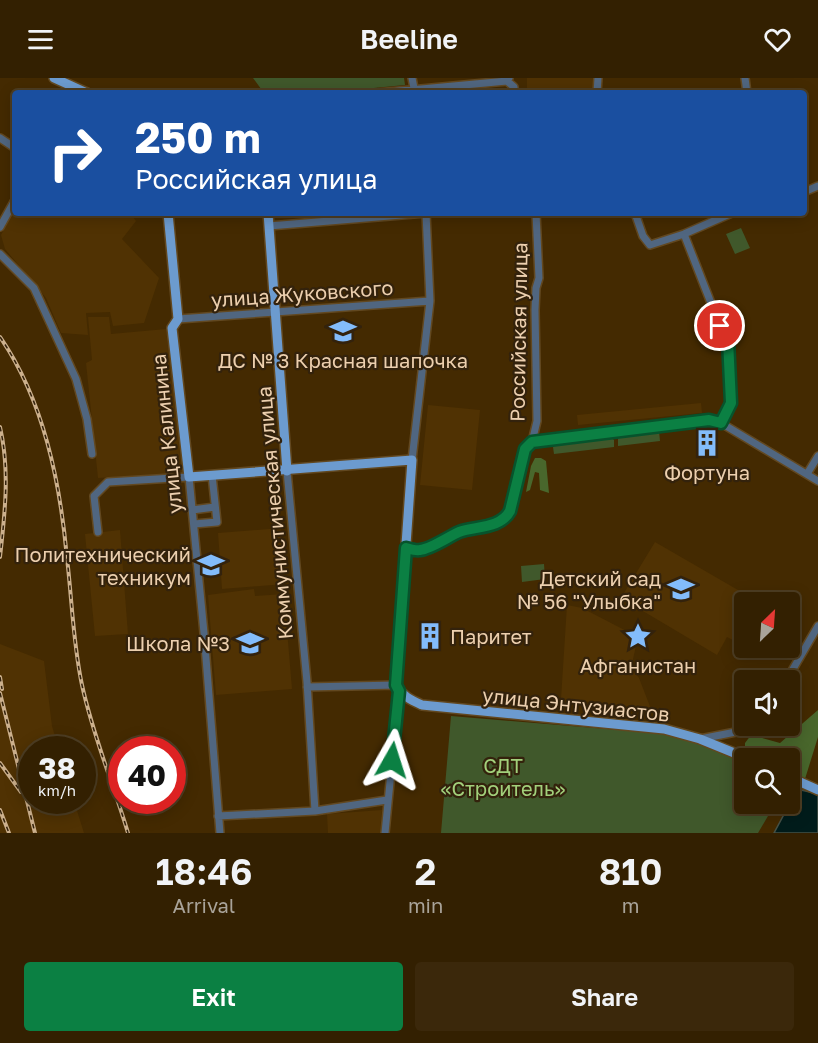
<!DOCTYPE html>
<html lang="en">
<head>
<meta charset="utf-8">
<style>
  body { margin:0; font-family:"Golos Text",sans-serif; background:#3b280b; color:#f1f3f6; height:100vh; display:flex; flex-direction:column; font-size:22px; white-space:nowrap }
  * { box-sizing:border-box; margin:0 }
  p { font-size:20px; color:#a9a399 }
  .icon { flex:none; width:33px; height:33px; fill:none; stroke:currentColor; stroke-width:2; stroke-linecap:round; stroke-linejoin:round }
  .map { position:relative; height:755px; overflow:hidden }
  .details { display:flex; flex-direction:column; background:#332001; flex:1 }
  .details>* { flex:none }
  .guide { position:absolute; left:12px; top:12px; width:795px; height:126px; border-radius:6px; box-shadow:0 3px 15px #0003,0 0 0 2px #4e3e23; background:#1a4fa0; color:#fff; overflow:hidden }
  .needle { width:39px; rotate:25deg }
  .buttons { position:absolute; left:734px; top:514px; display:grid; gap:12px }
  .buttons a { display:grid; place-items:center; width:66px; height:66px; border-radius:6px; background:#332001; box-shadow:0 3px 15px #0003,0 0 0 2px #4e3e23; font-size:30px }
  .speed { position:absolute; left:18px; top:658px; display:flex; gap:12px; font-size:30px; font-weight:700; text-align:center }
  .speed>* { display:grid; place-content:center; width:78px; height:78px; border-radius:50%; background:#332001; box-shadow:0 3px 15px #0003,0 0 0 2px #4e3e23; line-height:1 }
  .speed small { font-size:15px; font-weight:400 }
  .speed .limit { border:9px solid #d22; background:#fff; color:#111 }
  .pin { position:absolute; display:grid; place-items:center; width:51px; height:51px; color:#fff; margin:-26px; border:3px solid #fff; border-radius:50%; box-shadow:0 2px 6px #0007 }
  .me { position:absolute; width:66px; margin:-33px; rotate:6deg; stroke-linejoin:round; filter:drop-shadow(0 0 4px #0008) }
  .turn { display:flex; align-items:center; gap:21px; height:126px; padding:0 24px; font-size:27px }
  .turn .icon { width:78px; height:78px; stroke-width:2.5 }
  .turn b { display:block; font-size:42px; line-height:51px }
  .eta { display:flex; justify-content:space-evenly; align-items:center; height:102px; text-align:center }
  .eta b { font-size:36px; font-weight:600; line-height:42px }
  .primary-button { display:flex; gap:12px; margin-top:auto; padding:12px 24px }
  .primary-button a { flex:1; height:69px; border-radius:6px; background:#0b8043; color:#fff; font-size:24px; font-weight:600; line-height:69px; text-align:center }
  .primary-button a+a { background:#3b280b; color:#f1f3f6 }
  header { display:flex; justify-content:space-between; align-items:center; height:78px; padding:0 24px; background:#332001; font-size:27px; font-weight:600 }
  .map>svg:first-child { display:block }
  .built { fill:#503203 }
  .green { fill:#40582b }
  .forest { fill:#49672c }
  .water { fill:#001c1b; stroke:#475247; stroke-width:1.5 }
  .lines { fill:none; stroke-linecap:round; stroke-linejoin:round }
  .minor-casing { stroke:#624820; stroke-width:10 }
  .major-casing { stroke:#624820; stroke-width:12 }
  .minor { stroke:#506680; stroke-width:7 }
  .major { stroke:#6c9bcf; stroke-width:9 }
  .rail-casing { stroke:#ccb08d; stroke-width:4 }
  .rail { stroke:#33220c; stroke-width:1.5; stroke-dasharray:4.5; stroke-linecap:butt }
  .route-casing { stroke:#07532c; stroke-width:15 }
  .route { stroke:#0b8043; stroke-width:10 }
  .labels { text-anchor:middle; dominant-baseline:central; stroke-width:4.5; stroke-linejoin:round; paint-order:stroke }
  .street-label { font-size:20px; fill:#eccfae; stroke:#33220c }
  .poi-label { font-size:20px; fill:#eccfae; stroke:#33220c }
  .park-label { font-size:20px; fill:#a2d07b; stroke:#33220c }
</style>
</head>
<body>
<header><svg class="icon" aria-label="menu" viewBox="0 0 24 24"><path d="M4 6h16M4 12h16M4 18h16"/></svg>Beeline<svg class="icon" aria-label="heart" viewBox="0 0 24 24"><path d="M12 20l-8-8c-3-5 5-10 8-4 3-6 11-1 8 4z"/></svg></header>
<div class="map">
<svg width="818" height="755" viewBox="0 0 818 755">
  <rect width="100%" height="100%" fill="#442a01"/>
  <path class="built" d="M527 0H597L596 15H527Z
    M15 131V135H130L136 143 122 161 159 200 144 245 113 248 110 234 86 235 88 257 61 255 46 220 5 171 1 157Z
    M88 239H109L111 256 166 251 183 395 98 400 86 285 92 282Z
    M701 325 702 335 578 347 577 337Z
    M428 327 480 332 472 412 420 407Z
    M281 450 285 506 222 511 218 455Z
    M120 452 128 556 95 558 85 456Z
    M655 464 757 523 756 525H744V546L735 563 727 559 717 577 621 520Z
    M254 511 255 518 284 516 292 611 216 617 208 517Z
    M567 527 582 530 638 559 631 590 639 600 651 631 561 621Z
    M0 566 44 583 52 648 59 672H32V723H74L84 755H0Z
    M382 732 380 755H328L327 736Z"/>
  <path class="green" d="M253 0H404L405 7 322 15H264Z
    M741 150 750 170 735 176 726 156Z
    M659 353 660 363 618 368V358Z
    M610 359 614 362V369L554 376 553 369 557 366Z
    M544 486 545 501 522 504 521 488Z
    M451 638 667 656 697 665 744 684V726H775L758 755H441Z"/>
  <path class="forest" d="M535 380H541L546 383 549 415 540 412 539 395 535 394 530 412 526 414 531 388Z
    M818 632V659L805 701 789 693V681H764L745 672V665L751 657 780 665Z"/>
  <path class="water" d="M801 712 818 716V755H774L788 729Z"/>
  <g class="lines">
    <defs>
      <path id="minor" d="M412 0 415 15
        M509 0 507 3 514 9V15
        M745 0 747 15
        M378 15 507 3
        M597 15 598 0
        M0 60 15 70
        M804 114 818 108
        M635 135 643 158 650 167 684 156 732 135
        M269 148 426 135
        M0 149 15 122
        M684 156 720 248 728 262 731 325 721 345
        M0 176 34 210 76 301 87 341 92 376
        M178 241 430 223
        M532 364 709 342 721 345 818 403
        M412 382 430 223 426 135
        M287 393 307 604 315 733
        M807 396 818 378
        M192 432 215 429
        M194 446 217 444 212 397
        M98 454 94 418 108 404 189 399 204 555 220 755
        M406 470 420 472 472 450 493 447 505 441 510 433 525 371 532 364 537 343 535 232 536 210 539 200 536 135
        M786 603 818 548
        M307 609 396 607
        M700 661 746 652 752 648
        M218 738 315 733 387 722
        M385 755 399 613"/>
      <path id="major" d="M54 0 87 15
        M168 135 178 241 172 250 189 399 412 382 396 607C402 618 411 622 422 627L664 651 700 661 749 681
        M268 135 287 393
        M789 699 818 712"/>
    </defs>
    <use href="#minor" class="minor-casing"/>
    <use href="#major" class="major-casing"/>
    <use href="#minor" class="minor"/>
    <use href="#major" class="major"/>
    <defs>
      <path id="rail" d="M0 259C44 323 60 404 67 480 72 522 73 565 82 607 93 658 113 705 128 755
        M0 349C10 392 5 435 0 479
        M0 599 2 611
        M0 615 35 755
        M0 685 21 714
        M0 732 9 755"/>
    </defs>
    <use href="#rail" class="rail-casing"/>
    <use href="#rail" class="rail"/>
  </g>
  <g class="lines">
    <defs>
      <path id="route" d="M392 682 399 613 396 607 406 470C410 471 416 473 420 472 431 471 448 459 459 454 476 448 500 451 510 433L525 371 532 364 709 342 721 345 731 325 728 262 720 248"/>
    </defs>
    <use href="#route" class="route-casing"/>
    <use href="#route" class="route"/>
  </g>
  <defs>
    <symbol id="school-bare" viewBox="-9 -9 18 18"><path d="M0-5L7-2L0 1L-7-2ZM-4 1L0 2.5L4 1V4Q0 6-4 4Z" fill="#83bcfb" stroke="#33220c" stroke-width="2.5" paint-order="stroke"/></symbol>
    <symbol id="building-bare" viewBox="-9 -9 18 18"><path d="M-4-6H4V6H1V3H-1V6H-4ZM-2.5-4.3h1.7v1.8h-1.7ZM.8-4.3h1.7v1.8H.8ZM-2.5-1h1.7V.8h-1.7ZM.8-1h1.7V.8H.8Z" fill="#83bcfb" stroke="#33220c" stroke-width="2.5" paint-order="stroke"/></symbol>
    <symbol id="university-bare" viewBox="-9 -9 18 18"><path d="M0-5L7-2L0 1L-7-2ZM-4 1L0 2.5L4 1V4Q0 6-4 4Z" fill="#83bcfb" stroke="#33220c" stroke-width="2.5" paint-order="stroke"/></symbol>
    <symbol id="sight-bare" viewBox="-9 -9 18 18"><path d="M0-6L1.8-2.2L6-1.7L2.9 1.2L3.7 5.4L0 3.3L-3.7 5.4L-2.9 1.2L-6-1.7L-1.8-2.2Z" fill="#83bcfb" stroke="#33220c" stroke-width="2.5" paint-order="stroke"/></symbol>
  </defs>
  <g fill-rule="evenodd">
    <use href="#school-bare" x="324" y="234" width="38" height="38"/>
    <use href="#building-bare" x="688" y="346" width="38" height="38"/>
    <use href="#university-bare" x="192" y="468" width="38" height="38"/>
    <use href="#school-bare" x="662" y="492" width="38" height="38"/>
    <use href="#building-bare" x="411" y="539" width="38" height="38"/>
    <use href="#sight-bare" x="619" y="539" width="38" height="38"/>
    <use href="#school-bare" x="231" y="546" width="38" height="38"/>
  </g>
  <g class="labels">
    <g class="street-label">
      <text transform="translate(302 215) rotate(-4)">улица Жуковского</text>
      <text transform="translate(518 254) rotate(-89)">Российская улица</text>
      <text transform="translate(166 356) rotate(-96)">улица Калинина</text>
      <text transform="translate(274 435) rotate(-95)">Коммунистическая улица</text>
      <text transform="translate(576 626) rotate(6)">улица Энтузиастов</text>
    </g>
    <g class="poi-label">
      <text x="343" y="282">ДС № 3 Красная шапочка</text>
      <text x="707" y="394">Фортуна</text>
      <text x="191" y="476" text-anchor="end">Политехнический<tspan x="191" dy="23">техникум</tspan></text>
      <text x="661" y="500" text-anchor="end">Детский сад<tspan x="661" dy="23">№ 56 "Улыбка"</tspan></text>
      <text x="450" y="558" text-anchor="start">Паритет</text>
      <text x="230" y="565" text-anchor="end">Школа №3</text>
      <text x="638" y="587">Афганистан</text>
    </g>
    <g class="park-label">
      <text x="503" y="687">СДТ<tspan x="503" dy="23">«Строитель»</tspan></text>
    </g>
  </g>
</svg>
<div class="buttons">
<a><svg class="needle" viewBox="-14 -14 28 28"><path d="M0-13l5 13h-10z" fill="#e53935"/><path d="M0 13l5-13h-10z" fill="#a9a399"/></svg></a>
<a><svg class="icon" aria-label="sound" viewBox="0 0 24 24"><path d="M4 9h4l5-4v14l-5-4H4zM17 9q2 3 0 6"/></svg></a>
<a><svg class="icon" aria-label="search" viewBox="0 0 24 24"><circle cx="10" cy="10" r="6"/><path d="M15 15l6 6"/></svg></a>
</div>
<div class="speed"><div>38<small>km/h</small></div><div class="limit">40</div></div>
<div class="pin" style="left:720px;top:248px;background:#d93025"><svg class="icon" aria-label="arrive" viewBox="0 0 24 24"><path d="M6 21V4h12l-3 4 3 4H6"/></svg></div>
<svg class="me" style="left:392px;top:682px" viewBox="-20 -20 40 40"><path d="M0-17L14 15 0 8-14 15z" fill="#0b8043" stroke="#fff" stroke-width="4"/></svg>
<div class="guide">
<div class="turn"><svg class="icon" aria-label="right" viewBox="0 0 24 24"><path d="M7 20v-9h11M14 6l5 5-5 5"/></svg><div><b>250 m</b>Российская улица</div></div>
</div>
</div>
<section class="details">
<div class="eta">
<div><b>18:46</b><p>Arrival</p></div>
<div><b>2</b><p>min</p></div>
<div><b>810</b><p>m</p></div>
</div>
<div class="primary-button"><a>Exit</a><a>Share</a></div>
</section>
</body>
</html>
